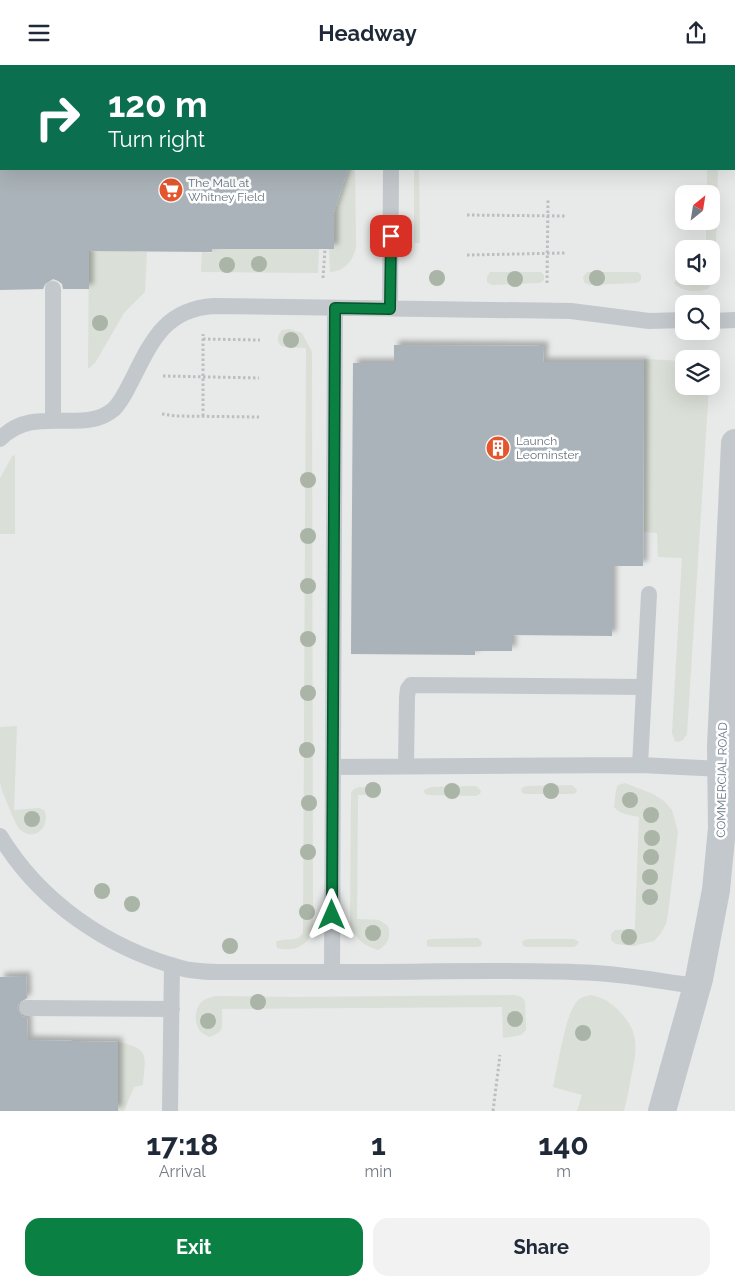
<!DOCTYPE html>
<html lang="en">
<head>
<meta charset="utf-8">
<style>
  body { margin:0; font-family:Raleway,sans-serif; background:#f2f2f3; color:#1f2937; height:100vh; display:flex; flex-direction:column; font-size:19px; white-space:nowrap }
  * { box-sizing:border-box; margin:0 }
  p { font-size:16px; color:#747a83 }
  .icon { flex:none; width:28px; height:28px; fill:none; stroke:currentColor; stroke-width:2; stroke-linecap:round; stroke-linejoin:round }
  .map { position:relative; height:1046px; overflow:hidden }
  .details { display:flex; flex-direction:column; background:#fff; flex:1 }
  .details>* { flex:none }
  .top-card { position:absolute; left:0px; top:0px; width:735px; height:105px; box-shadow:0 5px 20px #0002; background:#0b6e4f; color:#fff; overflow:hidden }
  .needle { width:32px; rotate:30deg }
  .fabs { position:absolute; left:675px; top:120px; display:grid; gap:10px }
  .fabs a { display:grid; place-items:center; width:45px; height:45px; border-radius:10px; background:#fff; box-shadow:0 5px 20px #0002; font-size:25px }
  .pin { position:absolute; display:grid; place-items:center; width:42px; height:42px; color:#fff; margin:-21px; border-radius:10px; box-shadow:0 2px 8px #0006 }
  .me { position:absolute; width:55px; margin:-28px; rotate:0deg; stroke-linejoin:round; filter:drop-shadow(0 0 4px #0008) }
  .turn { display:flex; align-items:center; gap:18px; height:105px; padding:0 25px; font-size:22px }
  .turn .icon { width:65px; height:65px; stroke-width:2.5 }
  .turn b { display:block; font-size:35px; line-height:42px }
  .eta { display:flex; justify-content:space-evenly; align-items:center; height:85px; text-align:center }
  .eta b { font-size:30px; font-weight:700; line-height:35px }
  .cta { display:flex; gap:10px; margin-top:auto; padding:10px 25px }
  .cta a { flex:1; height:58px; border-radius:15px; background:#0b8043; color:#fff; font-size:20px; font-weight:700; line-height:58px; text-align:center }
  .cta a+a { background:#f2f2f3; color:#1f2937 }
  header { display:flex; justify-content:space-between; align-items:center; height:65px; padding:0 25px; background:#fff; font-size:22px; font-weight:700 }
  .map>svg:first-child { display:block }
  .built { fill:#e8e9e9; fill-rule:evenodd }
  .green { fill:#dadfd7 }
  .building { fill:#aab3b9; filter:url(#shadow) }
  .lines { fill:none; stroke-linecap:round; stroke-linejoin:round }
  .path { stroke:#bbbfc2; stroke-width:3; stroke-dasharray:2.5 2.5; stroke-linecap:butt }
  .service { stroke:#c3c8cc; stroke-width:16 }
  .tertiary { stroke:#c3c8cc; stroke-width:28 }
  .tree { fill:#aab4a7 }
  .route-casing { stroke:#07532c; stroke-width:12 }
  .route { stroke:#0b8043; stroke-width:9 }
  .labels { text-anchor:middle; dominant-baseline:central; stroke-width:5; stroke-linejoin:round; paint-order:stroke }
  .poi-label { font-size:12px; fill:#657683; stroke:#fff; text-anchor:start }
  .street-label { font-size:12px; fill:#657683; stroke:#fff }
</style>
</head>
<body>
<header><svg class="icon" aria-label="menu" viewBox="0 0 24 24"><path d="M4 6h16M4 12h16M4 18h16"/></svg>Headway<svg class="icon" aria-label="share" viewBox="0 0 24 24"><path d="M12 15V3M7 8l5-5 5 5M5 13v7h14v-7"/></svg></header>
<div class="map">
<svg width="735" height="1046" viewBox="0 0 735 1046">
  <defs>
    <filter id="shadow"><feDropShadow dx="4.5" dy="-4.5" stdDeviation="2.5" flood-color="#0004"/></filter>
  </defs>
  <rect width="100%" height="100%" fill="#fafaf8"/>
  <path class="built" d="M0 0H735V1046H0ZM1 1H734V104H1ZM684 129H711V156H684ZM684 184H711V211H684ZM684 239H711V266H684ZM684 294H711V321H684Z"/>
  <path class="green" d="M347 104H355L356 182C353 196 345 206 330 207L329 183H334L335 133H339Z
    M414 104H419L420 178H414Z
    M707 104H718L715 214 708 224C698 227 680 227 674 218L677 214 711 211V184H706V156H711V129H707Z
    M136 182 137 187H147L145 227 124 248 95 298 88 304 89 183Z
    M212 184H319L318 208 201 207 202 187 212 188Z
    M490 207H541L544 210V215L540 218 492 220 487 217V212Z
    M587 207H638L641 210V215L637 218 589 220 584 217 583 212Z
    M289 264 302 268 312 287 313 867C306 882 293 887 277 883L276 877C285 872 298 878 303 868L306 283 284 282 280 280C276 274 278 270 282 265Z
    M644 294 684 296V321H709L687 669 683 675 678 677 675 676 672 668 682 493 658 492 657 468 644 467Z
    M13 390 15 391V469H0V413Z
    M17 661 14 745 39 743 44 745C51 759 37 777 22 766 17 763 15 755 12 750 8 739 2 728 0 717 0 699 0 679 0 662Z
    M625 718 653 729 664 736 672 745 678 767 668 849 666 859 661 868 654 876 633 881 616 879 611 875V869L615 865 635 864 639 752C630 750 621 750 614 742L616 725 618 720Z
    M572 720 577 725 576 728 572 729H526L522 728 521 724 523 722 528 721Z
    M476 721 481 726 480 729 476 731 429 730 425 729 424 725 431 722Z
    M359 722 375 723 376 724 377 727 374 730H358L357 854 379 855 388 861C391 872 388 880 378 885 363 880 355 874 350 859L351 728 354 724Z
    M478 873 482 877 481 881 477 882H431L427 881V875L432 874Z
    M574 874 579 877 577 880 574 882H527L523 881 522 877 524 875 529 874Z
    M513 930C519 931 523 931 525 937L526 965 521 970 503 973 502 942 222 944C221 959 227 967 209 972 207 970 204 969 202 968 193 960 194 941 204 935 207 933 212 932 216 931L293 932Z
    M591 930C604 933 612 938 620 947 640 968 637 985 631 1012 629 1023 627 1035 624 1046H577L582 1030 553 1022C558 1001 564 956 575 939 579 933 584 931 591 930Z
    M118 977C151 984 145 990 143 1020L134 1022 124 1046H118Z"/>
  <path class="building" d="M0 104H348L334 147V184H212V187L89 186V224H63L62 219 58 216 53 214 45 219 43 224 0 225Z
    M394 280 544 281 543 297H644L643 501H612V571L512 570V586H475V590L351 589 353 298H394Z
    M26 911 27 933 19 938 17 943 22 951 27 953 28 975 118 977V1046H0V912Z"/>
  <g class="lines">
    <path class="path" d="M467 150 565 151
      M467 190 565 188
      M323 213 325 184
      M547 218 548 133
      M203 274 260 275
      M163 311 259 313
      M162 349 176 351 259 352
      M203 351V269
      M493 1046 500 990"/>
    <path class="service" d="M392 1V0
      M53 224V356
      M390 243 391 104
      M711 256 735 255
      M0 374C35 338 83 371 114 344 123 335 128 322 134 311 153 273 167 244 214 241L571 246 649 256 684 255
      M640 700 649 529
      M406 701 407 632 408 624 411 620 644 622
      M333 702 640 700 722 704
      M0 771C40 837 107 883 181 903 199 908 219 907 238 907 275 907 313 907 351 907 432 907 515 904 596 908 630 910 664 917 697 921
      M332 907 335 243
      M27 943 172 944
      M170 1046 172 900"/>
    <path class="tertiary" d="M662 1046 699 914 716 825 722 763 721 682 735 378"/>
  </g>
  <g class="tree">
    <circle cx="259" cy="199" r="8"/>
    <circle cx="227" cy="200" r="8"/>
    <circle cx="437" cy="213" r="8"/>
    <circle cx="597" cy="213" r="8"/>
    <circle cx="515" cy="214" r="8"/>
    <circle cx="100" cy="258" r="8"/>
    <circle cx="291" cy="275" r="8"/>
    <circle cx="308" cy="415" r="8"/>
    <circle cx="308" cy="471" r="8"/>
    <circle cx="308" cy="521" r="8"/>
    <circle cx="308" cy="574" r="8"/>
    <circle cx="308" cy="628" r="8"/>
    <circle cx="307" cy="685" r="8"/>
    <circle cx="373" cy="725" r="8"/>
    <circle cx="452" cy="726" r="8"/>
    <circle cx="551" cy="726" r="8"/>
    <circle cx="630" cy="735" r="8"/>
    <circle cx="309" cy="738" r="8"/>
    <circle cx="651" cy="750" r="8"/>
    <circle cx="32" cy="754" r="8"/>
    <circle cx="652" cy="773" r="8"/>
    <circle cx="308" cy="787" r="8"/>
    <circle cx="651" cy="792" r="8"/>
    <circle cx="650" cy="812" r="8"/>
    <circle cx="102" cy="826" r="8"/>
    <circle cx="650" cy="832" r="8"/>
    <circle cx="132" cy="839" r="8"/>
    <circle cx="307" cy="847" r="8"/>
    <circle cx="373" cy="868" r="8"/>
    <circle cx="629" cy="872" r="8"/>
    <circle cx="230" cy="881" r="8"/>
    <circle cx="258" cy="937" r="8"/>
    <circle cx="515" cy="954" r="8"/>
    <circle cx="208" cy="956" r="8"/>
    <circle cx="583" cy="968" r="8"/>
  </g>
  <g class="lines">
    <defs>
      <path id="route" d="M332 850 335 243 390 244 391 171"/>
    </defs>
    <use href="#route" class="route-casing"/>
    <use href="#route" class="route"/>
  </g>
  <defs>
    <symbol id="supermarket-disc" viewBox="-11 -11 22 22"><circle r="9.5" fill="#e4572e" stroke="#fff"/><path d="M-6-5.5h2.5l.6 2H6L4.5 2H-2.5L-4.4-4H-6ZM-1.5 3.2a1.3 1.3 0 1 0 .1 0ZM3 3.2a1.3 1.3 0 1 0 .1 0Z" fill="#fff"/></symbol>
    <symbol id="building-disc" viewBox="-11 -11 22 22"><circle r="9.5" fill="#e4572e" stroke="#fff"/><path d="M-4-6H4V6H1V3H-1V6H-4ZM-2.5-4.3h1.7v1.8h-1.7ZM.8-4.3h1.7v1.8H.8ZM-2.5-1h1.7V.8h-1.7ZM.8-1h1.7V.8H.8Z" fill="#fff"/></symbol>
  </defs>
  <g fill-rule="evenodd">
    <use href="#supermarket-disc" x="157" y="111" width="28" height="28"/>
    <use href="#building-disc" x="484" y="369" width="28" height="28"/>
  </g>
  <g class="labels">
    <g class="poi-label">
      <text x="188" y="118">The Mall at<tspan x="188" dy="14">Whitney Field</tspan></text>
      <text x="516" y="376">Launch<tspan x="516" dy="14">Leominster</tspan></text>
    </g>
    <g class="street-label">
      <text transform="translate(722 715) rotate(-89)">COMMERCIAL ROAD</text>
    </g>
  </g>
</svg>
<div class="fabs">
<a><svg class="needle" viewBox="-14 -14 28 28"><path d="M0-13l5 13h-10z" fill="#e53935"/><path d="M0 13l5-13h-10z" fill="#747a83"/></svg></a>
<a><svg class="icon" aria-label="sound" viewBox="0 0 24 24"><path d="M4 9h4l5-4v14l-5-4H4zM17 9q2 3 0 6"/></svg></a>
<a><svg class="icon" aria-label="search" viewBox="0 0 24 24"><circle cx="10" cy="10" r="6"/><path d="M15 15l6 6"/></svg></a>
<a><svg class="icon" aria-label="layers" viewBox="0 0 24 24"><path d="M12 4l9 5-9 5-9-5zM3 14l9 5 9-5"/></svg></a>
</div>
<div class="pin" style="left:391px;top:171px;background:#d93025"><svg class="icon" aria-label="arrive" viewBox="0 0 24 24"><path d="M6 21V4h12l-3 4 3 4H6"/></svg></div>
<svg class="me" style="left:332px;top:850px" viewBox="-20 -20 40 40"><path d="M0-17L14 15 0 8-14 15z" fill="#0b8043" stroke="#fff" stroke-width="4"/></svg>
<div class="top-card">
<div class="turn"><svg class="icon" aria-label="right" viewBox="0 0 24 24"><path d="M7 20v-9h11M14 6l5 5-5 5"/></svg><div><b>120 m</b>Turn right</div></div>
</div>
</div>
<section class="details">
<div class="eta">
<div><b>17:18</b><p>Arrival</p></div>
<div><b>1</b><p>min</p></div>
<div><b>140</b><p>m</p></div>
</div>
<div class="cta"><a>Exit</a><a>Share</a></div>
</section>
</body>
</html>
